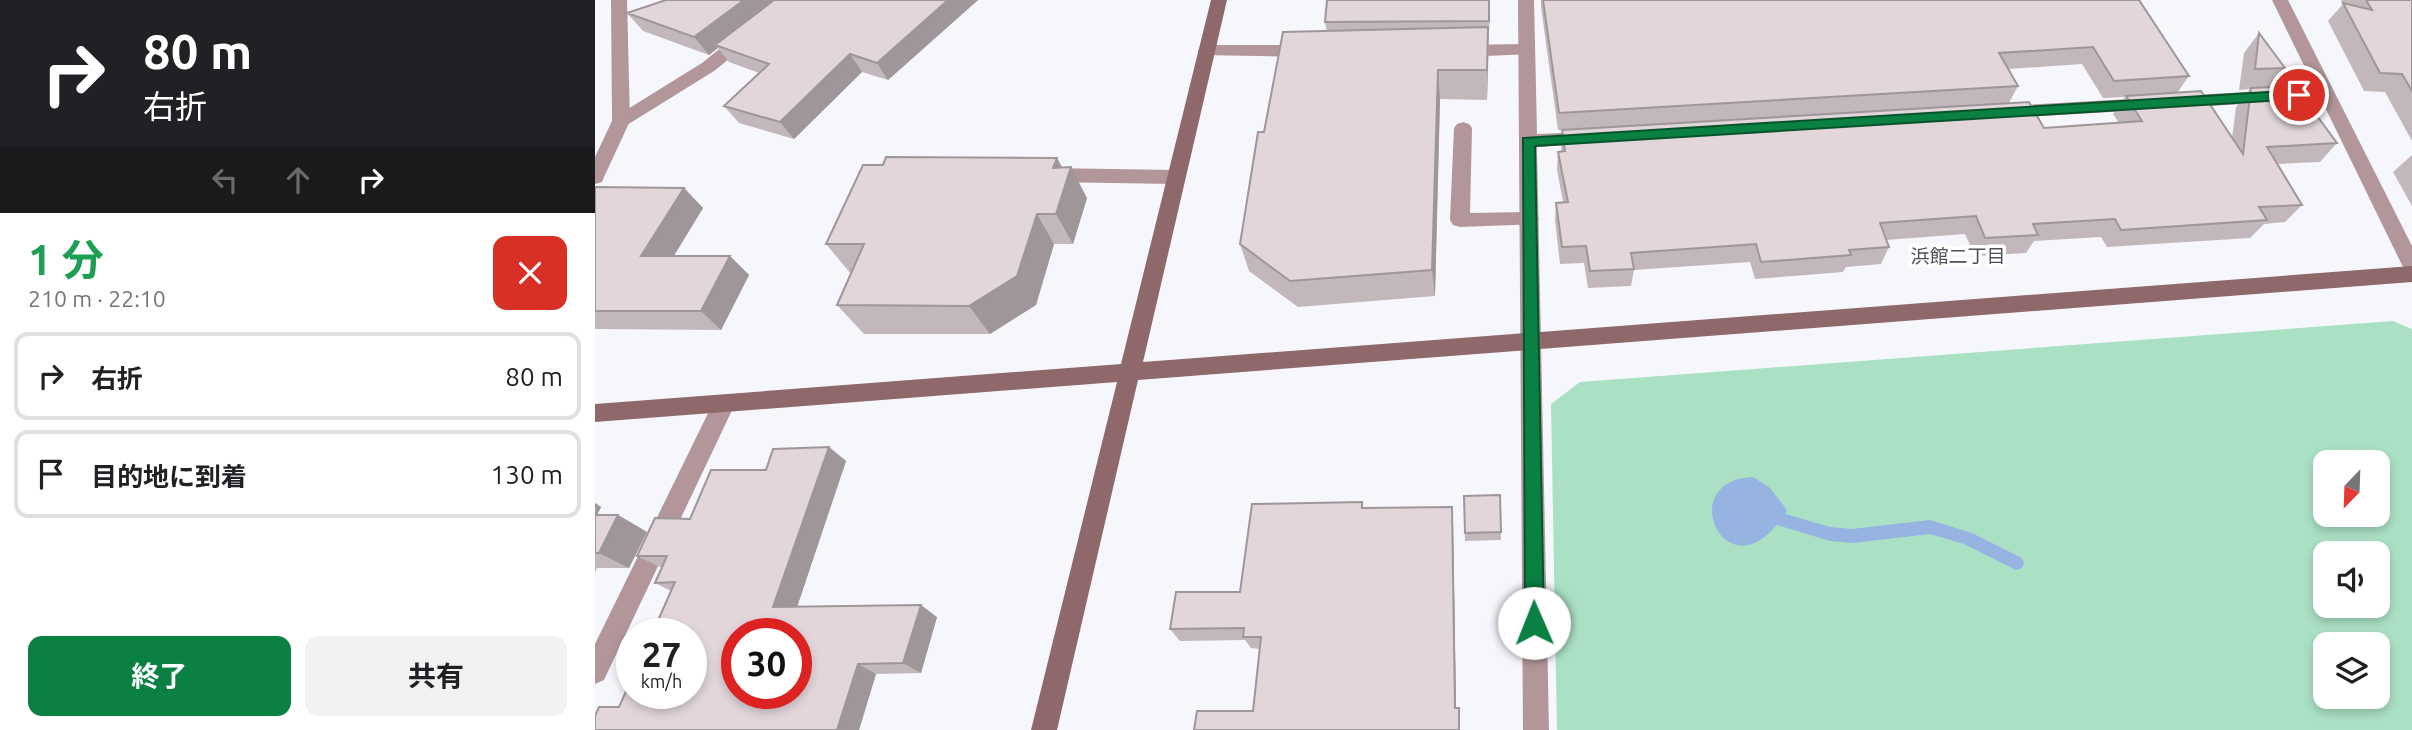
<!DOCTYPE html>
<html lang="ja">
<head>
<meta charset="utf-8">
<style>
  body { margin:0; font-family:Ubuntu,"Noto Sans JP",sans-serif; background:#f2f2f2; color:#202124; height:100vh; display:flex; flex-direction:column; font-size:26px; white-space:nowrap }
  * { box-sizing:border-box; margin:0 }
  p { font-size:23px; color:#757577 }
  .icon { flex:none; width:38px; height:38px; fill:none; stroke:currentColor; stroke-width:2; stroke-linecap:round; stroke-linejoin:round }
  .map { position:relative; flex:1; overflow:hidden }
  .panel { display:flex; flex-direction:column; background:#fff; width:595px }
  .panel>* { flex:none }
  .top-card { background:#202124; color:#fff; overflow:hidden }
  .needle { width:46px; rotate:203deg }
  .fabs { position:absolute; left:1718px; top:450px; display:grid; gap:14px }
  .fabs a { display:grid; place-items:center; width:77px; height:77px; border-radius:14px; background:#fff; box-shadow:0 4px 10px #0003; font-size:35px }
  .speed { position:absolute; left:21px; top:618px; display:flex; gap:14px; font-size:35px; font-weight:700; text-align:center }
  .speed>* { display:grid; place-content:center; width:91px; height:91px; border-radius:50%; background:#fff; box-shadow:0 4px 10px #0003; line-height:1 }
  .speed small { font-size:18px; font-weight:400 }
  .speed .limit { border:10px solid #d22; background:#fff; color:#111 }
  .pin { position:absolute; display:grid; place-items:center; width:60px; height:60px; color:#fff; margin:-30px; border:4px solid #fff; border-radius:50%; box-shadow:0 2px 7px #0007 }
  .me { position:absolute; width:77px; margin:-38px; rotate:359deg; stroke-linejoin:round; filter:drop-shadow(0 0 5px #0008) }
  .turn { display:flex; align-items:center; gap:24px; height:147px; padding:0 28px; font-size:32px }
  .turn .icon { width:91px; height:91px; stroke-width:2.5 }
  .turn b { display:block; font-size:49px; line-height:60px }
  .lanes { display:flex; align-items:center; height:66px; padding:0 28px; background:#0003; justify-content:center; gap:35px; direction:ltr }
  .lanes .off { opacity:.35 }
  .round { display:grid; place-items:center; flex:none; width:74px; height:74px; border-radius:14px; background:#f2f2f2 }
  .summary { display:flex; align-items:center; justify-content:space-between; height:119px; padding:0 28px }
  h1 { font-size:42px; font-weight:700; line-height:52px; color:#1e9e55 }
  .primary-button { display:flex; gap:14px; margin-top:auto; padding:14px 28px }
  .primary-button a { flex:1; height:80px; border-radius:14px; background:#0b8043; color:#fff; font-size:28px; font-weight:700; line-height:80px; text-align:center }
  .primary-button a+a { background:#f2f2f2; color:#202124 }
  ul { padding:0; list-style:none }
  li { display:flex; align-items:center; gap:21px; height:88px; margin:0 14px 10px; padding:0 14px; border:4px solid #e0e0e0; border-radius:14px }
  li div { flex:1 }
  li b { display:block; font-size:26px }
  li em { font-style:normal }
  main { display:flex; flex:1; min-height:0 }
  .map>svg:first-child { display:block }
  .green { fill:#aae0c4; fill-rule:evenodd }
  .water { fill:#96b3e2 }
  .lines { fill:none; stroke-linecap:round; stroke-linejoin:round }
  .stream { fill:#96b3e2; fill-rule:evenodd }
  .lane { fill:#b29699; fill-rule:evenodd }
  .street { fill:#b29699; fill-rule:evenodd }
  .secondary { fill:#8f686c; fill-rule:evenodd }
  .wall { fill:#c2b8bb; fill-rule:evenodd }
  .shaded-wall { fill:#9e9699 }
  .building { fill:#e2d6da; stroke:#9e9699; stroke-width:2; fill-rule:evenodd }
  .route { fill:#0b8043; stroke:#07532c; stroke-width:2 }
  .labels { text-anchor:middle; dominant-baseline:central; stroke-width:7; stroke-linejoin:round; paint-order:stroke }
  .neighbourhood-label { font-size:19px; fill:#4f5059; stroke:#fff }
</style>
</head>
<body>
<main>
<section class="panel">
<div class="top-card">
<div class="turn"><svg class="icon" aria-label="right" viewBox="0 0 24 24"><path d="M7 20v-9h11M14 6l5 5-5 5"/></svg><div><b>80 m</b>右折</div></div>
<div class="lanes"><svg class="icon off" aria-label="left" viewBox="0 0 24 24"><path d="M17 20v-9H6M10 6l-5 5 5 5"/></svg><svg class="icon off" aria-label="ahead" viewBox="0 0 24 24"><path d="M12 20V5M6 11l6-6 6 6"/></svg><svg class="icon" aria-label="right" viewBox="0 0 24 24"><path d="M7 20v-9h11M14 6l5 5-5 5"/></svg></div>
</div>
<div class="summary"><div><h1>1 分</h1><p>210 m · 22:10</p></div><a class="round" style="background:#d93025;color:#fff"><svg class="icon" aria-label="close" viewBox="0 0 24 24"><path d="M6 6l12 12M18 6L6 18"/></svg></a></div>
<ul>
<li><svg class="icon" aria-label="right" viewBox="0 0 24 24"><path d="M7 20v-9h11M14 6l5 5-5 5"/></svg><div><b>右折</b></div><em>80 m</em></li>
<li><svg class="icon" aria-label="arrive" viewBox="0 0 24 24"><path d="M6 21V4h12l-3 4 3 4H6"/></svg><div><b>目的地に到着</b></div><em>130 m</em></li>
</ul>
<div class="primary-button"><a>終了</a><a>共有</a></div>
</section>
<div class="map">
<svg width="1817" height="730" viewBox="0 0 1817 730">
  <rect width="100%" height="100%" fill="#f6f7fd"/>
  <path class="green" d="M1798 321 1817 329V730H962L956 404 985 382ZM1731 462H1783V514H1731ZM1731 553H1783V606H1731ZM1731 644H1783V696H1731Z"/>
  <path class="water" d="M1158 477 1175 488 1192 510C1188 519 1183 523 1176 531 1126 583 1082 480 1158 477Z"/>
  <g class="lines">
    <path class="stream" d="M1187 513 1235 527 1257 529 1335 520 1377 533 1427 558 1429 563 1427 568 1421 570 1369 544 1335 534 1257 543 1235 541 1182 525 1179 520 1182 515Z"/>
    <path class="lane" d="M149 32 157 38 155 42 119 71 32 125H20L17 121 20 117 107 63 143 34Z
      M932 44 938 46 940 50 938 54 867 57 859 51 867 45Z
      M611 45H713L721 51 713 57 605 55 603 51 605 47Z
      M868 122 874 124 877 128 875 213 934 212 941 214 944 219 941 224 865 227 858 225 855 220 859 128 862 124Z
      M453 168 580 170 587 172 589 177 587 182 580 184 453 182 446 180 444 175 446 170Z"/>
    <path class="street" d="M16 0H32L35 121 9 177 7 182 0 184V157L17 121Z
      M923 0H939L942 134 992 132 998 133 1001 138 998 143 992 144 942 147 954 730H928Z
      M1677 0H1693L1817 246V273L1810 270 1807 265 1726 99 1583 108 1574 102 1583 96 1720 88Z
      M1551 98 1560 104 1551 110 1412 118 1403 112 1412 106Z
      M129 395 137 397 140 404 9 680 0 684V644L121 397Z"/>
    <path class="secondary" d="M616 0H632L548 362 1817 266V282L543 380 462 730H436L522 382 0 422V404L526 364Z"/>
  </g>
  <path class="wall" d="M71 0H383L293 80 267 72 199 139 144 123 129 106 164 73 134 62 123 48 114 55 48 31 32 13Z
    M732 0H895L892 100 845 99 840 296 703 307 654 271 645 244 669 132 732 31 730 22Z
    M946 0H1544L1594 76 1582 93 1637 138 1641 107 1655 89 1644 90 1649 53 1664 33 1690 68 1674 87 1742 143 1725 162 1682 164 1707 205 1690 222 1669 224 1655 238 1512 247 1506 237 1439 241 1431 253 1380 256 1370 234 1291 240 1294 247 1286 264 1251 267 1248 272 1160 279 1155 262 1039 270 1036 286 993 288 989 263 965 264 960 220 961 203 968 202 962 170 963 152H966L967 130H963L946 7ZM1487 64 1508 98 1530 97 1518 114 1524 123 1449 128 1414 103 1423 86 1413 69Z
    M1746 0H1817V141L1790 92 1769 91 1733 21 1748 4Z
    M1817 155V206L1798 172Z
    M462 158 467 168 492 198 478 244H459L441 305 395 334H269L242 305 256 274 231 244 288 165Z
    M0 187 89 188 108 208 79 256H135L154 275 126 330 0 329Z
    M234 447 251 461 202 607 342 617 326 673 281 674 264 730H0L24 707 76 591 60 583 67 568 42 556 95 519 171 470Z
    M905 495 906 540 870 541 869 496Z
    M0 503 6 507 2 515H23L52 532 34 568H2L0 573Z
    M769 508 858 521 861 708H864L865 718 665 649 656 648 650 640 585 641 575 629 645 592Z"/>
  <path class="shaded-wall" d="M149 0H187L120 45 123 48 114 55 99 37Z
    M353 0H383L293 80 282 63Z
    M893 27V57L892 100V70Z
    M255 54 267 72 199 139 185 122Z
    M843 70 845 99 840 296 837 270Z
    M462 158 473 178 476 167 492 198 478 244 461 214 458 168Z
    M89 188 108 208 67 275 46 256Z
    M442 214 459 244 441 305 395 334 374 306Z
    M135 256 154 275 126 330 106 311Z
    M234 447 251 461 198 619 178 607Z
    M0 503 6 507 0 519Z
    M857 507 858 521 861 718 860 708Z
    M23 515 52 532 34 568 4 553Z
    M326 605 342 617 326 673 308 663Z
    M263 664 281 674 264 730H242Z"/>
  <path class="building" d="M71 0H149L99 37 32 13Z
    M179 0H353L282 63 255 54 185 122 129 106 174 64 120 45Z
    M732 0H894V21L730 22Z
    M948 0H1544L1594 76 1519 81 1498 47 1404 53 1423 86 964 113Z
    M1771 0H1817V91L1807 74 1785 73 1748 3 1777 10Z
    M893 27 892 70H843L837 270 695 281 645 244 663 132H669L688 32Z
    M1664 33 1690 68 1660 69Z
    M1700 86 1742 143 1672 147 1707 205 1664 207 1672 220 1526 230 1520 219 1438 224 1443 235 1390 238 1381 216 1285 223 1294 247 1254 250 1256 255 1166 262 1161 244 1036 253 1039 269 995 271 991 246 967 247 961 203 973 202 963 152 970 151 967 130 1434 102 1449 128 1547 121 1531 96 1606 91 1648 154 1656 88Z
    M291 157 462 158 458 168 476 167 461 214H442L422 276 374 306 242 305 269 244H231L268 165H288Z
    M0 187 89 188 46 256H135L106 311H0Z
    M234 447 178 607 326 605 308 663 263 664 242 730H0V716L4 707H24L37 678V693H96V634H57L80 582 60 583 72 556H42L60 518 95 519 116 470H171L178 449ZM142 634H201V693H142Z
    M905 495 906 532 870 533 869 496Z
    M767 502V508L857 507 860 708H864V730H599L602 711H658L666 637H648L649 628 575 629 581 592H645L657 504Z
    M0 515H23L4 553H0Z"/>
  <path class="route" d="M1704 90 1711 95 1704 99 940 146 949 623 946 629 939 632 933 629 930 623 928 138Z"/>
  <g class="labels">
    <g class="neighbourhood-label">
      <text x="1363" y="256">浜館二丁目</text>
    </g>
  </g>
</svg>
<div class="fabs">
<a><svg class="needle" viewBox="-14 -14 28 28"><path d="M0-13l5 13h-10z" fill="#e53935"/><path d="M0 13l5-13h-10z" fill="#757577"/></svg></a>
<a><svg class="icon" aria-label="sound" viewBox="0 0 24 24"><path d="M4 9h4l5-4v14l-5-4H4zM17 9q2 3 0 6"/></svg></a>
<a><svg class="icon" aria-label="layers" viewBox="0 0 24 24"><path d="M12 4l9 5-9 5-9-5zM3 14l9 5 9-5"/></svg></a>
</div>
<div class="speed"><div>27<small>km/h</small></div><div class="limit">30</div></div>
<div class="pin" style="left:1704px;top:95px;background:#d93025"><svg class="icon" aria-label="arrive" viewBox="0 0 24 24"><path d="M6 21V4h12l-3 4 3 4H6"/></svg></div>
<svg class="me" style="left:939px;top:623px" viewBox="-20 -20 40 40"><circle r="19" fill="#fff"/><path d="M0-13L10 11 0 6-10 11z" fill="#0b8043"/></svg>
</div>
</main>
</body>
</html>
